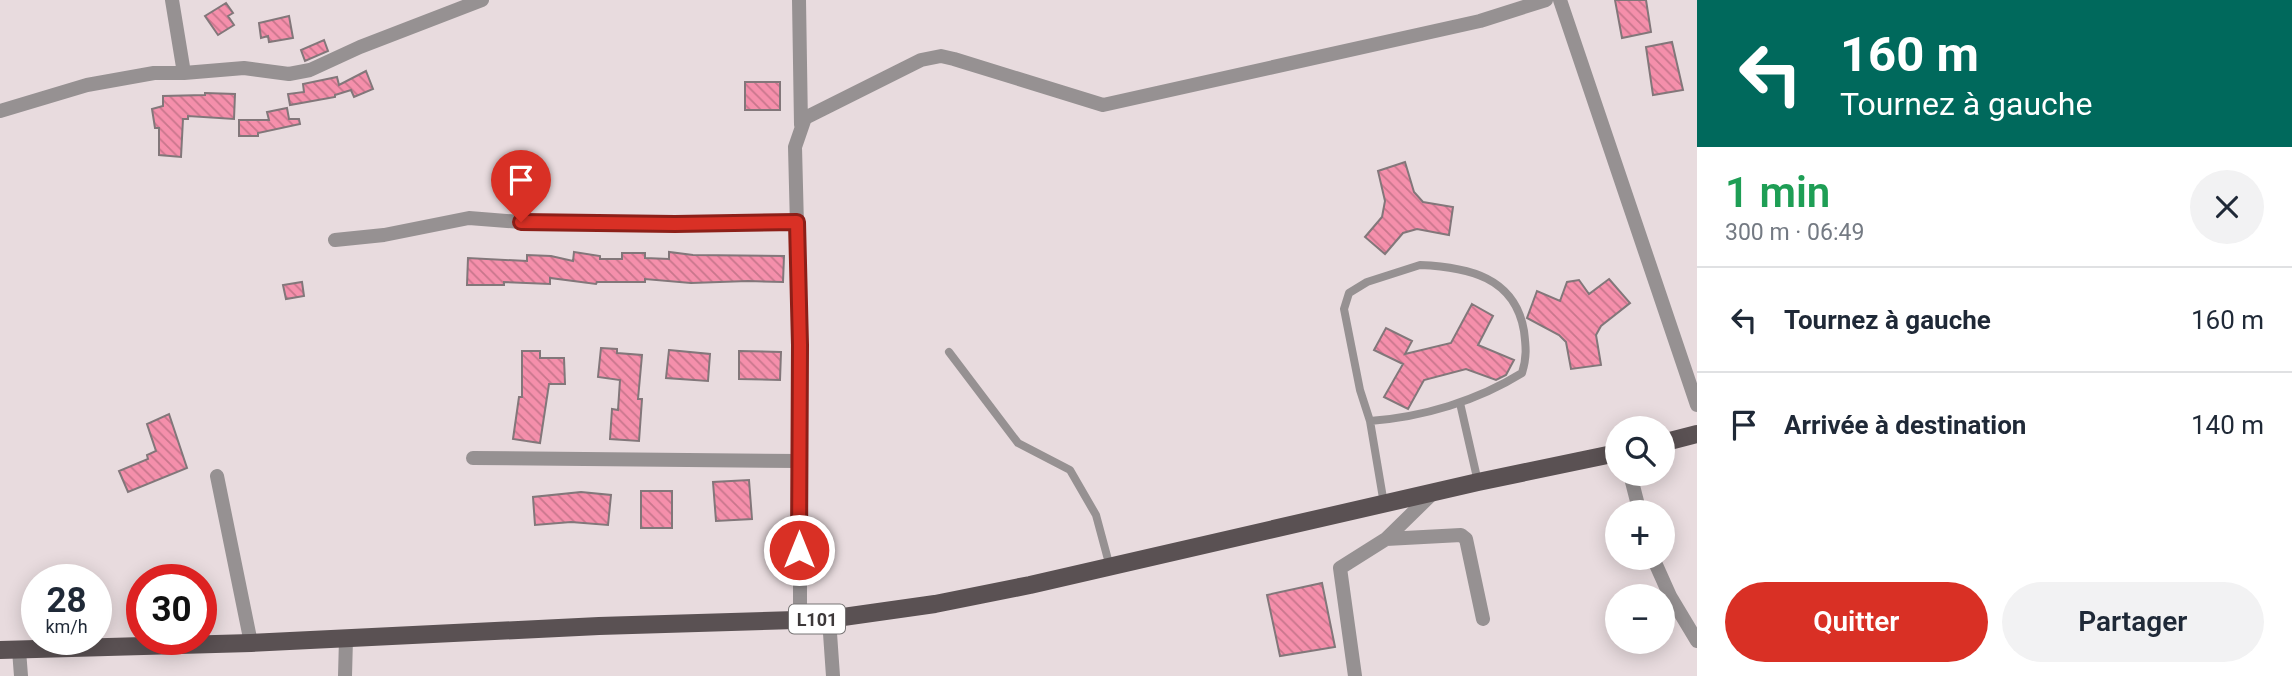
<!DOCTYPE html>
<html lang="fr">
<head>
<meta charset="utf-8">
<style>
  body { margin:0; font-family:Roboto,sans-serif; background:#f2f2f3; color:#1f2937; height:100vh; display:flex; flex-direction:column; font-size:26px; white-space:nowrap }
  * { box-sizing:border-box; margin:0 }
  p { font-size:23px; color:#747a83 }
  .icon { flex:none; width:38px; height:38px; fill:none; stroke:currentColor; stroke-width:2; stroke-linecap:round; stroke-linejoin:round }
  .map { position:relative; flex:1; overflow:hidden }
  .drawer { display:flex; flex-direction:column; background:#fff; width:595px }
  .drawer>* { flex:none }
  .guide { background:#00695c; color:#fff; overflow:hidden }
  .controls { position:absolute; left:1605px; top:416px; display:grid; gap:14px }
  .controls a { display:grid; place-items:center; width:70px; height:70px; border-radius:50%; background:#fff; box-shadow:0 4px 18px #0003; font-size:35px }
  .speed { position:absolute; left:21px; top:564px; display:flex; gap:14px; font-size:35px; font-weight:700; text-align:center }
  .speed>* { display:grid; place-content:center; width:91px; height:91px; border-radius:50%; background:#fff; box-shadow:0 4px 18px #0003; line-height:1 }
  .speed small { font-size:18px; font-weight:400 }
  .speed .limit { border:10px solid #d22; background:#fff; color:#111 }
  .pin { position:absolute; display:grid; place-items:center; width:60px; height:60px; color:#fff; margin:-72px -30px; border-radius:50% 50% 50% 0; rotate:-45deg; box-shadow:0 0 7px #0007 }
  .pin .icon { rotate:45deg }
  .me { position:absolute; width:77px; margin:-38px; rotate:0deg; stroke-linejoin:round; filter:drop-shadow(0 0 5px #0008) }
  .turn { display:flex; align-items:center; gap:24px; height:147px; padding:0 28px; font-size:32px }
  .turn .icon { width:91px; height:91px; stroke-width:2.5 }
  .turn b { display:block; font-size:49px; line-height:60px }
  .round { display:grid; place-items:center; flex:none; width:74px; height:74px; border-radius:37px; background:#f2f2f3 }
  .overview { display:flex; align-items:center; justify-content:space-between; height:119px; padding:0 28px }
  h1 { font-size:42px; font-weight:600; line-height:52px; color:#1e9e55 }
  .action { display:flex; gap:14px; margin-top:auto; padding:14px 28px }
  .action a { flex:1; height:80px; border-radius:42px; background:#d93025; color:#fff; font-size:28px; font-weight:600; line-height:80px; text-align:center }
  .action a+a { background:#f2f2f3; color:#1f2937 }
  ul { padding:0; list-style:none }
  li { display:flex; align-items:center; gap:21px; height:105px; padding:0 28px; border-top:2px solid #e0e1e3 }
  li div { flex:1 }
  li b { display:block; font-size:26px }
  li em { font-style:normal }
  main { display:flex; flex:1; min-height:0 }
  .map>svg:first-child { display:block }
  .building { fill:url(#building-back-hatch); stroke:#82777a; stroke-width:2 }
  .lines { fill:none; stroke-linecap:round; stroke-linejoin:round }
  .service { stroke:#969192; stroke-width:8 }
  .minor { stroke:#969192; stroke-width:14 }
  .primary { stroke:#5a5153; stroke-width:18 }
  .route-casing { stroke:#8d1f18; stroke-width:18 }
  .route { stroke:#d93025; stroke-width:12 }
  .labels { text-anchor:middle; dominant-baseline:central; stroke-width:5; stroke-linejoin:round; paint-order:stroke }
  .shield { fill:#fff; stroke:#777474; stroke-width:2 }
  .shield-label { font-size:18px; font-weight:bold; fill:#3d3839 }
</style>
</head>
<body>
<main>
<div class="map">
<svg width="1697" height="676" viewBox="0 0 1697 676">
  <defs>
    <pattern id="building-back-hatch" width="6" height="6" patternUnits="userSpaceOnUse" patternTransform="scale(1.75)"><rect width="6" height="6" fill="#f58fab"/><path d="M-1 5l2 2M0 0l6 6M5-1l2 2" fill="none" stroke="#c8768c"/></pattern>
  </defs>
  <rect width="100%" height="100%" fill="#e8dbde"/>
  <path class="building" d="M1615 0H1646L1651 32 1622 38Z
    M226 3 233 13 228 16 234 25 218 35 205 16Z
    M289 16 293 38 269 42 268 36 261 38 259 23Z
    M324 40 328 51 305 61 301 50Z
    M1672 42 1683 90 1653 95 1646 47Z
    M366 71 373 89 354 97 351 90 335 95V97L290 105 288 94 304 92 303 84 337 77 339 85Z
    M745 82H780V110H745Z
    M205 93 235 94 234 119 188 116V119H183L181 157 159 155V128H155L152 109 163 106V96L205 95Z
    M287 108 289 119H299L300 124 258 133V136H239V120H269L267 112Z
    M1405 162 1414 192 1423 202 1453 207 1449 235 1417 229 1403 233 1385 254 1365 237 1382 217 1385 201 1378 171Z
    M574 252 600 256V259H622V253H645V258L669 259V252L693 255 784 256 783 282 748 281 691 283 645 279V282H597L596 284 550 278V284L504 282V285H467L468 258 527 261V255L551 256 573 261Z
    M1609 279 1630 303 1601 326 1596 335 1601 365 1571 369 1566 342 1559 335 1527 318 1537 291 1560 301 1567 282 1579 280 1589 294Z
    M302 282 304 296 286 299 283 285Z
    M1472 304 1493 316 1478 345 1514 360 1506 375 1496 380 1466 369 1424 380 1408 409 1384 397 1403 364 1374 350 1386 328 1412 341 1405 354 1451 343Z
    M601 348 617 349V353L642 355 638 399H642L639 441 610 439 612 409 618 410 620 380 598 377Z
    M669 350 710 354 708 381 666 378Z
    M522 351H540V358H564L565 384H549L540 443 513 439 519 397H522Z
    M739 351 781 352 780 380 739 379Z
    M169 414 187 468 128 492 119 471 148 459 147 455 156 451 147 424Z
    M749 480 752 519 716 521 713 482Z
    M641 491H672V528H641Z
    M581 492 611 495 608 525 571 522 535 525 533 497Z
    M1322 583 1335 647 1280 656 1267 595Z"/>
  <g class="lines">
    <path class="service" d="M1420 265C1468 267 1515 277 1524 331 1526 347 1527 357 1522 373 1477 401 1423 417 1370 421L1360 390 1344 309 1349 293 1367 282Z
      M949 352 1018 443 1070 470 1096 515 1110 567
      M1460 403 1478 482
      M1370 421 1384 504"/>
    <path class="minor" d="M172 0 184 73 244 68 289 74 310 70 360 47 482 0
      M799 0 801 125
      M1560 0 1697 405
      M0 111 87 85 154 73H184
      M335 240 384 235 469 218 547 224 797 222
      M473 458 799 461
      M1630 474 1640 513
      M217 476 251 643
      M1386 539 1461 535 1466 539 1483 619
      M1653 558 1670 596 1697 641
      M800 619V345L795 147 805 118 921 60 941 56 954 59 1103 105 1480 21 1546 0
      M829 619 833 676
      M19 650 21 676
      M345 676 346 639
      M1355 676 1340 568 1386 539 1433 493"/>
    <path class="primary" d="M1662 443 1697 434
      M0 650 251 643 599 626 829 619 935 604 1030 585 1478 482 1617 453"/>
  </g>
  <g class="lines">
    <defs>
      <path id="route" d="M521 222 675 224 797 222 800 345 799 550"/>
    </defs>
    <use href="#route" class="route-casing"/>
    <use href="#route" class="route"/>
  </g>
  <g class="labels">
    <rect class="shield" x="789" y="604.5" width="56" height="29" rx="5"/>
    <g class="shield-label">
      <text x="817" y="619">L101</text>
    </g>
  </g>
</svg>
<div class="controls">
<a><svg class="icon" aria-label="search" viewBox="0 0 24 24"><circle cx="10" cy="10" r="6"/><path d="M15 15l6 6"/></svg></a>
<a>+</a>
<a>−</a>
</div>
<div class="speed"><div>28<small>km/h</small></div><div class="limit">30</div></div>
<div class="pin" style="left:521px;top:222px;background:#d93025"><svg class="icon" aria-label="arrive" viewBox="0 0 24 24"><path d="M6 21V4h12l-3 4 3 4H6"/></svg></div>
<svg class="me" style="left:799px;top:550px" viewBox="-20 -20 40 40"><circle r="17" fill="#d93025" stroke="#fff" stroke-width="3"/><path d="M0-11L8 9 0 5-8 9z" fill="#fff"/></svg>
</div>
<section class="drawer">
<div class="guide">
<div class="turn"><svg class="icon" aria-label="left" viewBox="0 0 24 24"><path d="M17 20v-9H6M10 6l-5 5 5 5"/></svg><div><b>160 m</b>Tournez à gauche</div></div>
</div>
<div class="overview"><div><h1>1 min</h1><p>300 m · 06:49</p></div><a class="round"><svg class="icon" aria-label="close" viewBox="0 0 24 24"><path d="M6 6l12 12M18 6L6 18"/></svg></a></div>
<ul>
<li><svg class="icon" aria-label="left" viewBox="0 0 24 24"><path d="M17 20v-9H6M10 6l-5 5 5 5"/></svg><div><b>Tournez à gauche</b></div><em>160 m</em></li>
<li><svg class="icon" aria-label="arrive" viewBox="0 0 24 24"><path d="M6 21V4h12l-3 4 3 4H6"/></svg><div><b>Arrivée à destination</b></div><em>140 m</em></li>
</ul>
<div class="action"><a>Quitter</a><a>Partager</a></div>
</section>
</main>
</body>
</html>
